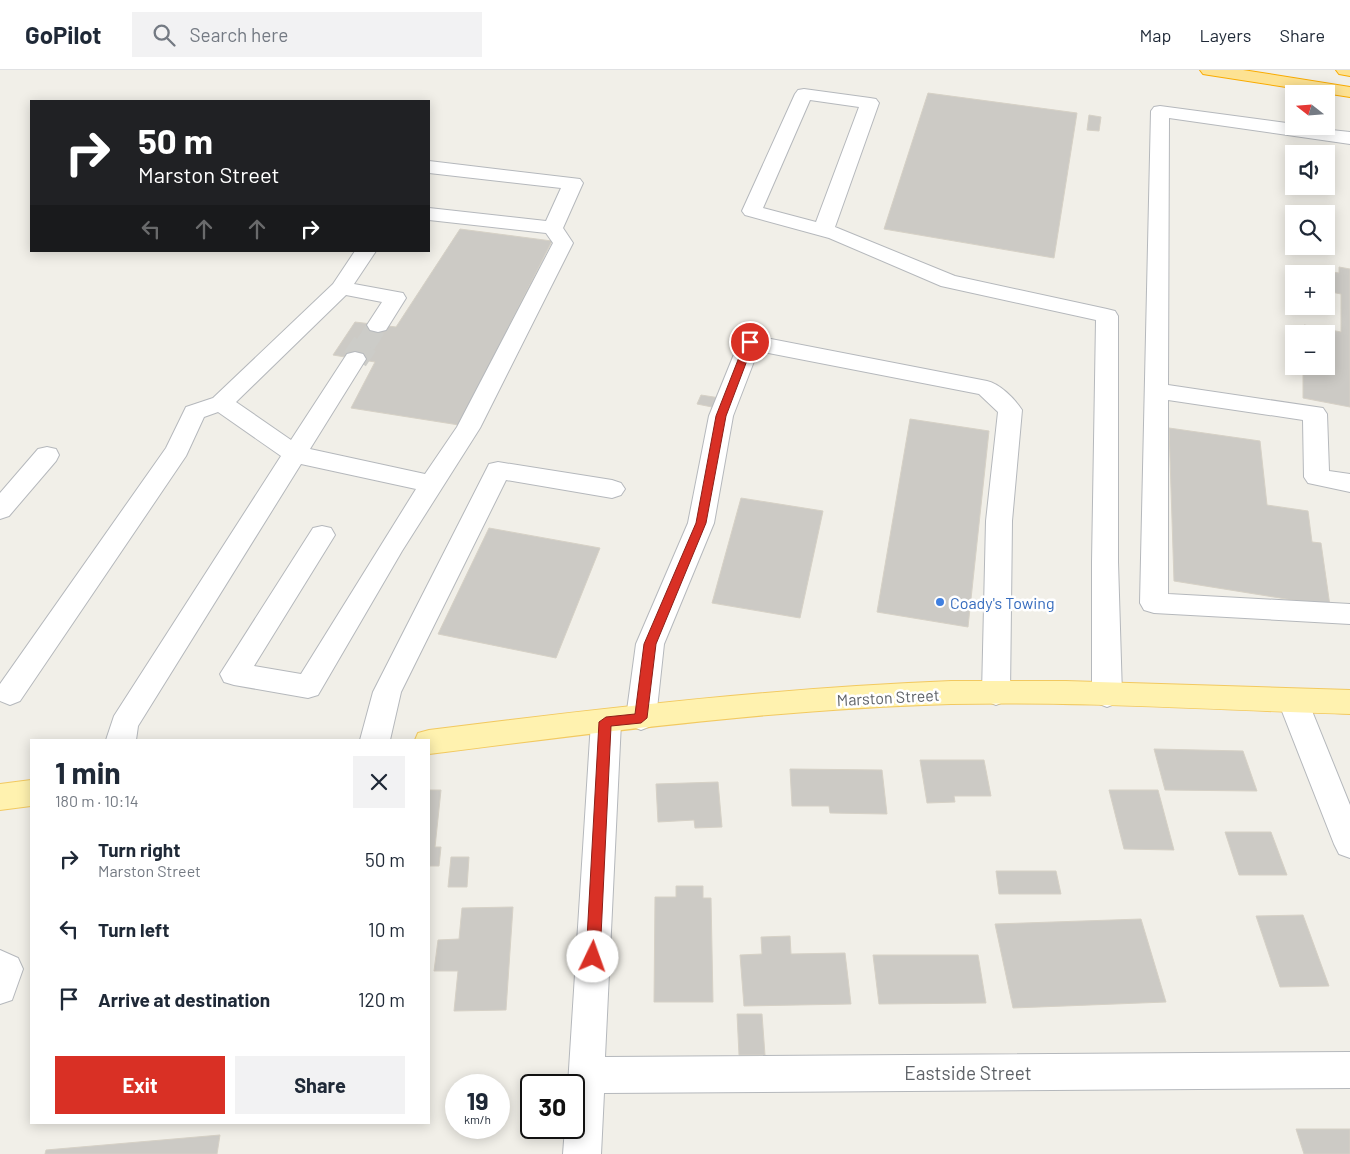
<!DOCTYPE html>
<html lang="en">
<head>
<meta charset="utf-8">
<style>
  body { margin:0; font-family:Barlow,sans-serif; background:#f2f2f3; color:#1f2937; height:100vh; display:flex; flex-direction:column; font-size:19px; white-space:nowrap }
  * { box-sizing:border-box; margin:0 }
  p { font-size:16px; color:#747a83 }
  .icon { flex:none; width:28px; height:28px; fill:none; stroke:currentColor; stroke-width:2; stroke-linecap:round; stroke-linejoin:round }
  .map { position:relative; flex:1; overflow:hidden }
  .sheet { position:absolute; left:30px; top:669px; width:400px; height:385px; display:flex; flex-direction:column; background:#fff; border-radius:0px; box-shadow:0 2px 12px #0003 }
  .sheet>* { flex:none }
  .hud { position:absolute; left:30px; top:30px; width:400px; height:152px; border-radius:0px; box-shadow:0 2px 12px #0003; background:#202124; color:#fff; overflow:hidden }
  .needle { width:32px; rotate:287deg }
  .fabs { position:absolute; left:1285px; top:15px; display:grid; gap:10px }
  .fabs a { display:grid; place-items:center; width:50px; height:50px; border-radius:0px; background:#fff; box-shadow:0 2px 12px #0003; font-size:25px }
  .speed { position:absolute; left:445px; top:1004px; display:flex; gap:10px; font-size:25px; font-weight:700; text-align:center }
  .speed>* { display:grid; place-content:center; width:65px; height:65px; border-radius:50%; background:#fff; box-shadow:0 2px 12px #0003; line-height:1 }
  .speed small { font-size:12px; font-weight:400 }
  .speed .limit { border:2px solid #111; border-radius:8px; background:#fff; color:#111 }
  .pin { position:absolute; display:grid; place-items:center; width:42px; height:42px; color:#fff; margin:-21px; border:2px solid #fff; border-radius:50%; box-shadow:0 1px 5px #0007 }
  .me { position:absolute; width:55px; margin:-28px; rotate:3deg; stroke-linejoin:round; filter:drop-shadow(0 0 4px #0008) }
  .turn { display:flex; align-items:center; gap:18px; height:105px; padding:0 25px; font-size:22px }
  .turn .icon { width:65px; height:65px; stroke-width:2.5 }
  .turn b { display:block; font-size:35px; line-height:42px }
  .lanes { display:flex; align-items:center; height:48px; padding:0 25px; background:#0003; justify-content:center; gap:25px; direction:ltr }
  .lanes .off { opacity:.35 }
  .round { display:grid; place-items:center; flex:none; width:52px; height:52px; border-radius:0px; background:#f2f2f3 }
  .headline { display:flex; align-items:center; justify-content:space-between; height:85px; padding:0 25px }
  h1 { font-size:30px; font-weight:700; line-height:38px }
  .button { display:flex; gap:10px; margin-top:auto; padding:10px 25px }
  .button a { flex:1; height:58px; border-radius:0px; background:#d93025; color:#fff; font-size:20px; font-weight:700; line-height:58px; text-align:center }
  .button a+a { background:#f2f2f3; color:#1f2937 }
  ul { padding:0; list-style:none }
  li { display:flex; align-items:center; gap:15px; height:70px; padding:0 25px }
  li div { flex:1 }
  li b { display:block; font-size:19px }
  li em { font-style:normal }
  header { display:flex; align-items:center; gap:30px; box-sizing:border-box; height:70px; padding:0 25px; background:#fff; border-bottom:1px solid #e0e1e3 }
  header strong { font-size:24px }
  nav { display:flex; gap:28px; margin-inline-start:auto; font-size:18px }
  .search { width:350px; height:45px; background:#f2f2f3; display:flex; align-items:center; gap:12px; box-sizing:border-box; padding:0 18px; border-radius:0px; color:#747a83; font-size:19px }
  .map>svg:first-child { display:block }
  .building { fill:#cccac5; stroke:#d6d1c6 }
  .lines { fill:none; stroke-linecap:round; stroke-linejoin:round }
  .minor-tunnel-far1 { stroke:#ccccc8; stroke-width:20; stroke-dasharray:20 10; stroke-linecap:butt }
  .minor-tunnel { stroke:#ccccc8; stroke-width:26; stroke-dasharray:26 12; stroke-linecap:butt }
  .minor-casing { stroke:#b5b8bc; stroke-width:2 }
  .major-casing { stroke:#f2c960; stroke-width:2 }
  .highway-casing { stroke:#f9ab00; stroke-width:2 }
  .minor { fill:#fff; fill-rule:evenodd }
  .major { fill:#fff2af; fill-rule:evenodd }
  .highway { fill:#fde293; fill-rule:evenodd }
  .route { fill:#d93025; stroke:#8d1f18 }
  .shop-dot { fill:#3f7fe0; stroke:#fff; stroke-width:2 }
  .labels { text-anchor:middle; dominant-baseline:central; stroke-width:5; stroke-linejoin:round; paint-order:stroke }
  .shop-label { font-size:16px; fill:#366cbe; stroke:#fff; text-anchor:start }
  .street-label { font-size:16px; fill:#5f6368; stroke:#fff }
  .near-street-label { font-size:19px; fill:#5f6368; stroke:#fff }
</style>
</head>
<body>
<header>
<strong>GoPilot</strong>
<div class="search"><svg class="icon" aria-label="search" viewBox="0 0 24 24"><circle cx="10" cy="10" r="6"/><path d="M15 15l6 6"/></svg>Search here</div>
<nav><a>Map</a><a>Layers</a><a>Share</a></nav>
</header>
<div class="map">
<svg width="1350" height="1084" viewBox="0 0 1350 1084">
  <rect width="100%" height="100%" fill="#f1efe8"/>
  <path class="building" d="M928 23 1077 43 1054 188 884 159Z
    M1089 45 1101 47 1099 61 1087 60Z
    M460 159 552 171 459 355 351 338 375 292 333 285 355 252 396 257Z
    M1339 197 1350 199V337L1303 328V296H1326V264H1304V255L1341 262V224L1326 221V204H1319V200L1339 203Z
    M701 325 720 328 717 338 697 334Z
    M910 349 989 361 968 557 877 542Z
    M1169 358 1260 371 1267 435 1308 441 1312 472 1321 473 1330 536 1174 511Z
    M741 428 823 441 800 548 712 533Z
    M489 458 600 478 556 588 438 564Z
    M1154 679 1243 681 1257 721 1165 720Z
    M920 690H984L991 726H954L955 732 927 733Z
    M790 699 882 700 887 744 830 743 829 736H792Z
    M718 712 722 757 695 758 694 750 658 752 656 714Z
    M429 720H441L435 777H441L439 796H429Z
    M1109 720H1158L1174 780 1124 779Z
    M1225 762H1271L1287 805H1239Z
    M451 787H469L467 817H448Z
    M996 801H1056L1061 824H999Z
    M676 816H703V828H711L713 932H654L655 827H676Z
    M513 837 506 940 454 941 458 901H434L438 870 459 869 462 838Z
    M1303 845 1329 916 1280 917 1256 846Z
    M1141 849 1166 932 1013 938 995 854Z
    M790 866 791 884 845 883 851 934 744 936 740 885 762 884 761 867Z
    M873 885H978L986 933 879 934Z
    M737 944H762L765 985H739Z
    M1296 1059H1350V1084H1304Z
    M220 1065 217 1084H45L46 1080Z"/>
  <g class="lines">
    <path class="minor-tunnel-far1" d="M365 275 378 255"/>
    <path class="minor-tunnel" d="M355 289 365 274"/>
    <defs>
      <path id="minor" d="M804 19 870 28 876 29 879 33 835 157 955 206 1107 239 1115 241 1118 246V492L1122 625 1117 633 1107 637 1097 633 1092 625V492L1096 250 941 216 829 168 745 145 742 141 795 24 798 20ZM810 30 859 37 816 152 763 138Z
        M1160 36 1294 54V56L1350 62V74L1169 48 1168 315 1323 338 1327 344 1329 401 1350 404V422L1308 413 1304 407 1303 350 1168 330V524L1350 534V554L1154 543 1144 540 1140 533 1151 41 1154 37Z
        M429 91 580 109 583 113 563 158 573 173 480 358 402 481 318 625 308 628 234 615 224 612 220 604 313 458 322 456 331 458 335 465 254 596 301 604 416 419 301 394 138 656 136 670H106L114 646 281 386 218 342 204 347 186 386 20 631 10 635 0 631V614L166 378 186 337 213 328 333 214 355 181H376L354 214 403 223 406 228 386 260 378 262 370 260 367 255 382 232 346 225 236 332 291 370 347 284 355 282 363 284 366 289 310 379 425 404 457 357 553 173 546 163 429 150V138L546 151 561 118 429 103Z
        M750 265 987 311C1000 314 1014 328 1022 340L1012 451 1010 623 1006 631 996 635 986 631 982 623 986 451 998 342 979 324 758 281 733 346 714 453 664 574 656 648 651 656 641 660 631 656 626 648 636 574 688 453 709 346 739 272 742 267Z
        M47 377 56 379 59 385 56 391 9 446 0 449V423L38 379Z
        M498 392 612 410 621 413 625 419 621 425 612 428 506 410 401 622 390 670H360L373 622 486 400 489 394Z
        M1293 619 1303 623 1308 631 1350 735V788L1339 784 1334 774 1278 631 1283 623Z
        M606 640 616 644 621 652 605 987 1350 982V1018L604 1023 601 1084H563L565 1058H574V1015H568L591 652 596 644Z
        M0 880 18 888 23 899 12 930 0 934Z"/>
      <path id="major" d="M951 611H1066L1350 620V644C1217 640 1084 631 951 634 776 639 602 662 429 684V670H415L418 663 429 660C603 638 776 618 951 611Z
        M31 710V736L0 740V714Z"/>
      <path id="highway" d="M1200 0H1243L1350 17V27L1209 5 1203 4Z
        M1336 0H1350V6L1339 4Z"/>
    </defs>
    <use href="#minor" class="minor-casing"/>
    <use href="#major" class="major-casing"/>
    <use href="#highway" class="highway-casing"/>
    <use href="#minor" class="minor"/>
    <use href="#major" class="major"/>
    <use href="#highway" class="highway"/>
  </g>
  <path class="route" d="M750 269 754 272 726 346 706 453 656 574 647 648 641 653 611 656 600 887 598 892 593 894 588 892 586 887 599 652 606 647 635 644 644 574 696 453 716 346 745 272Z"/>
  <circle class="shop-dot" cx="940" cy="532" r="5"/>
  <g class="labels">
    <g class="shop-label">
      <text x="950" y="532">Coady's Towing</text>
    </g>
    <g class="street-label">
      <text transform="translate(888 627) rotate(-3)">Marston Street</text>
    </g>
    <g class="near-street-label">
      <text x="968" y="1002">Eastside Street</text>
    </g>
  </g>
</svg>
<div class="fabs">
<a><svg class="needle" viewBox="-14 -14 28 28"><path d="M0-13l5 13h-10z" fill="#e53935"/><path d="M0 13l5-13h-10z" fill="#747a83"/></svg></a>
<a><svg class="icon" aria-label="sound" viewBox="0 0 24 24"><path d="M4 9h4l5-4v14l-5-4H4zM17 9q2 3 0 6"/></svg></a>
<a><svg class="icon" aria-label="search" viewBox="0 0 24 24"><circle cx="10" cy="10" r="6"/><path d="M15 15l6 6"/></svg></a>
<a>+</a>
<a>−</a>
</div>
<div class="speed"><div>19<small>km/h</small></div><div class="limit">30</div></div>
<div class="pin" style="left:750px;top:272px;background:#d93025"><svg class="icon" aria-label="arrive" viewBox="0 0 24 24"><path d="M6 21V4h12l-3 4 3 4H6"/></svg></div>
<svg class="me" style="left:593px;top:887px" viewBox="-20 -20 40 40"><circle r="19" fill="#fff"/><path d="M0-13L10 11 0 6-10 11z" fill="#d93025"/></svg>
<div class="hud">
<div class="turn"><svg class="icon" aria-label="right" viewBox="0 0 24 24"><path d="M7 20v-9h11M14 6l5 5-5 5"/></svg><div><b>50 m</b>Marston Street</div></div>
<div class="lanes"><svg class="icon off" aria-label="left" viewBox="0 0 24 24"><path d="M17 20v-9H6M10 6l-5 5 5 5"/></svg><svg class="icon off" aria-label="ahead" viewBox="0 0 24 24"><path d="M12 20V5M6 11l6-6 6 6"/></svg><svg class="icon off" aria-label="ahead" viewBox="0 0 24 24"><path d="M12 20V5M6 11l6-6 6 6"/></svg><svg class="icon" aria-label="right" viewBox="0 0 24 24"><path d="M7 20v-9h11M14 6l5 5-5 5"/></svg></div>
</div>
<section class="sheet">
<div class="headline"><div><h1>1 min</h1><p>180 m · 10:14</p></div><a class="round"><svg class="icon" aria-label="close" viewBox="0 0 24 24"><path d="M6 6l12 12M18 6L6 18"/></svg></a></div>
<ul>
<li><svg class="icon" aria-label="right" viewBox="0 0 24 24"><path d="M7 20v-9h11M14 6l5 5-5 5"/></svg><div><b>Turn right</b><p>Marston Street</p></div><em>50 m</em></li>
<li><svg class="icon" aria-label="left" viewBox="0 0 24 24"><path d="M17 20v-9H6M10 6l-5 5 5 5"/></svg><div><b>Turn left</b></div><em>10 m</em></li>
<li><svg class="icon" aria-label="arrive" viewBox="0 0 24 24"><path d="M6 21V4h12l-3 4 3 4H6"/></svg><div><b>Arrive at destination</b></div><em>120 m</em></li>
</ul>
<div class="button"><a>Exit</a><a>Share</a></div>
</section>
</div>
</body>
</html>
